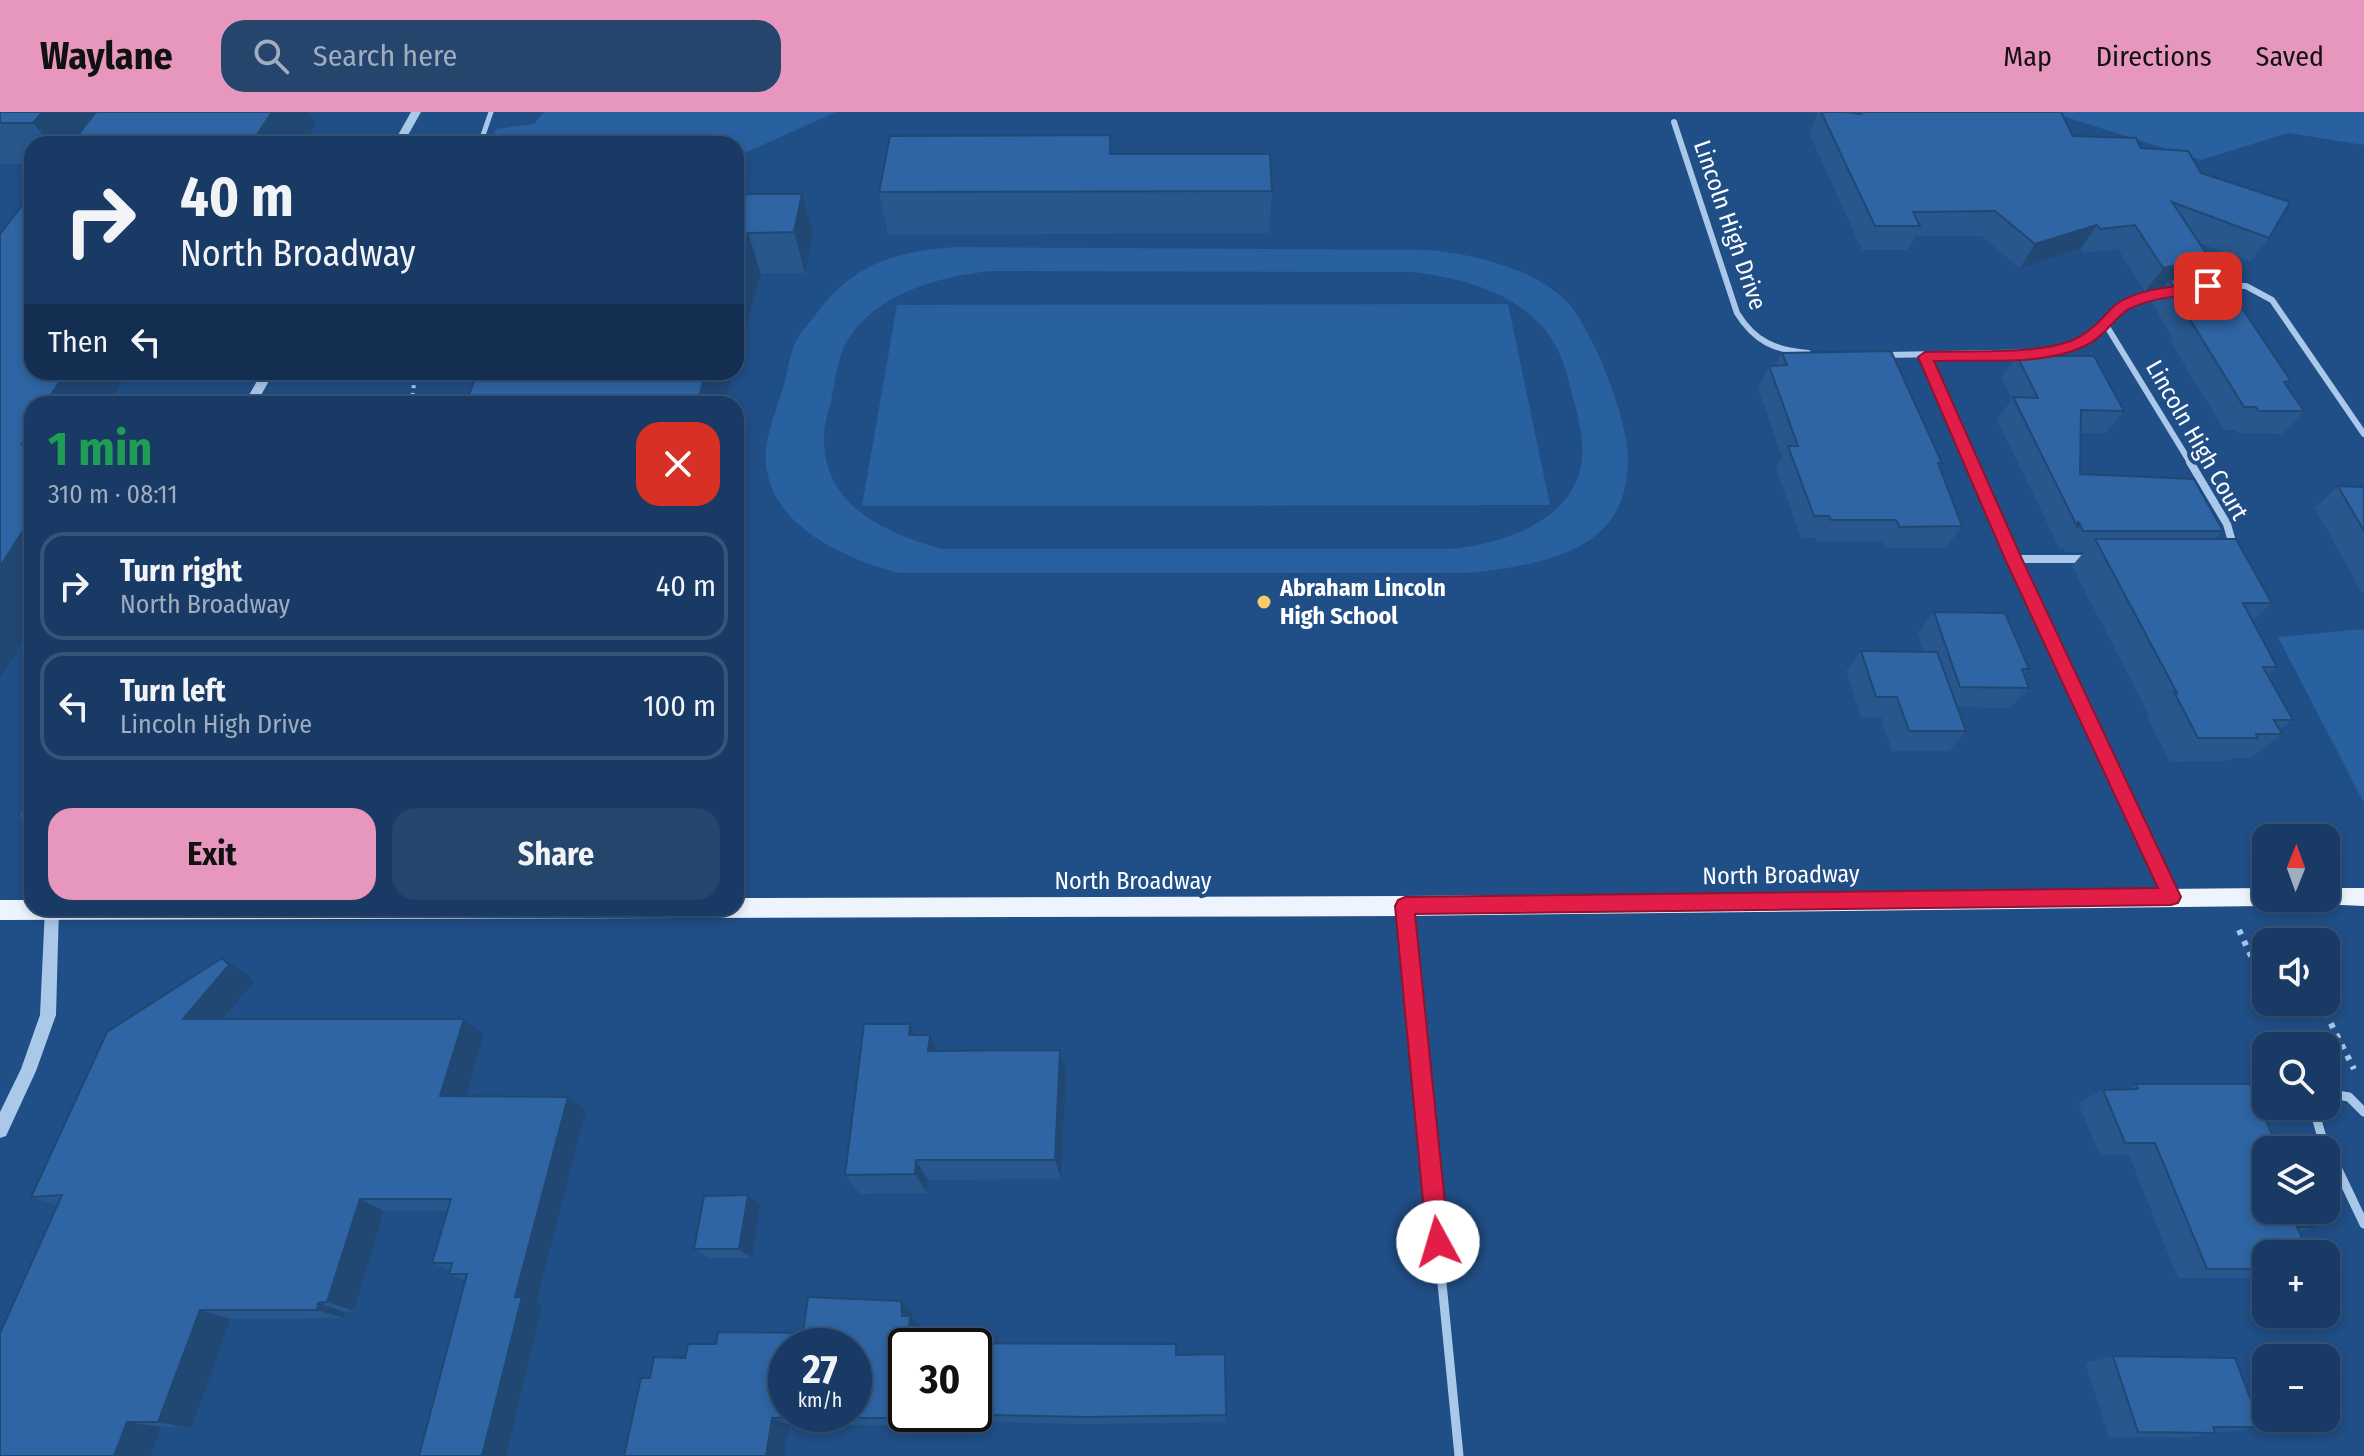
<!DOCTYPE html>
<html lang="en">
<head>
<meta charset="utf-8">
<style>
  body { margin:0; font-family:"Fira Sans Condensed",sans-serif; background:#25456d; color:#f1f3f6; height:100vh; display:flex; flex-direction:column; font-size:30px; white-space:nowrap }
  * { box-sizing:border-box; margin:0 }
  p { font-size:26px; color:#9fadbf }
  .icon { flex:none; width:44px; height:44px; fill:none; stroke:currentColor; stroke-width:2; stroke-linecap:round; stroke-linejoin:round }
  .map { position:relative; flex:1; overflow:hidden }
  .side { position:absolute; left:24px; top:284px; width:720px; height:520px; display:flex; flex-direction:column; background:#183a64; border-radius:24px; box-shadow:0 4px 12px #0003,0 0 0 2px #365478 }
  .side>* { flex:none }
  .banner { position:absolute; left:24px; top:24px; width:720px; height:244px; border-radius:24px; box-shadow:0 4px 12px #0003,0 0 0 2px #365478; background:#183a64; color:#f1f3f6; overflow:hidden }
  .needle { width:52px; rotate:1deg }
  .controls { position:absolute; left:2252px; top:712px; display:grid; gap:16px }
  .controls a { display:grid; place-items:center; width:88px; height:88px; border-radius:16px; background:#183a64; box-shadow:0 4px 12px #0003,0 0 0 2px #365478; font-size:40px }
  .speed { position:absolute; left:768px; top:1216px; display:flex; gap:16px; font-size:40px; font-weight:700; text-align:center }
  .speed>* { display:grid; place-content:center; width:104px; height:104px; border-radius:50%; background:#183a64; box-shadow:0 4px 12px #0003,0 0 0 2px #365478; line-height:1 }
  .speed small { font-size:20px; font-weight:400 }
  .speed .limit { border:4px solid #111; border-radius:12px; background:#fff; color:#111 }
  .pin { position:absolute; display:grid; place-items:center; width:68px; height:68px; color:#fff; margin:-34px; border-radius:16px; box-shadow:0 4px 12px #0006 }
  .me { position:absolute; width:88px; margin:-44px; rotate:354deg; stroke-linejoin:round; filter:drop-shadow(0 0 6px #0008) }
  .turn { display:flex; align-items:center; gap:28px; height:168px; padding:0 24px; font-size:36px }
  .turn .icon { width:104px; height:104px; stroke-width:2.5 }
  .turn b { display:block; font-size:56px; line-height:68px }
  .then { display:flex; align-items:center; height:76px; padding:0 24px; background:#0003; gap:16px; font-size:30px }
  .round { display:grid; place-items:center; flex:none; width:84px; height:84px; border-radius:24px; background:#25456d }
  .summary { display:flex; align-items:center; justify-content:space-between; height:136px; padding:0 24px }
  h1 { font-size:48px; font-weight:700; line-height:60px; color:#1e9e55 }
  .primary-button { display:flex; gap:16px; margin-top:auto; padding:16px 24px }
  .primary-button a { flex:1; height:92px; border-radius:24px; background:#e797bd; color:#111; font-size:32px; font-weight:700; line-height:92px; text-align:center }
  .primary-button a+a { background:#25456d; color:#f1f3f6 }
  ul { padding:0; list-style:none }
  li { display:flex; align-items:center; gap:24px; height:108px; margin:0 16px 12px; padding:0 8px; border:4px solid #365478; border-radius:24px }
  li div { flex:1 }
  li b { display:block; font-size:30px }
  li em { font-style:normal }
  header { display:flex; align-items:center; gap:48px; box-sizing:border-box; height:112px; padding:0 40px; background:#e797bd; color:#111 }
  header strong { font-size:38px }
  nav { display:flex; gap:44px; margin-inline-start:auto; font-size:28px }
  .search { width:560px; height:72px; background:#25456d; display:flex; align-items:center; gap:20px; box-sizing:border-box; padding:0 28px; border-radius:24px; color:#9fadbf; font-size:30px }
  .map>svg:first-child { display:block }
  .green { fill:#29609f; fill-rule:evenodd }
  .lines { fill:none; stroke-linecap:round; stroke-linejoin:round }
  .path-far1 { stroke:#a9c8ea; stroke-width:4; stroke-dasharray:3 5; stroke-linecap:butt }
  .path { stroke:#a9c8ea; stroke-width:6; stroke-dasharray:5 7; stroke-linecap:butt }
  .service { stroke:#a9c8ea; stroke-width:5 }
  .minor-far2 { stroke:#a9c8ea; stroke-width:6 }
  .minor-far1 { stroke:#a9c8ea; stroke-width:8 }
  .minor { stroke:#a9c8ea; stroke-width:9 }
  .tertiary { fill:#a9c8ea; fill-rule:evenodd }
  .primary { fill:#edf4fe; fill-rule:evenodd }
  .wall { fill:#28578d; fill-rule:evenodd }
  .shaded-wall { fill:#214773 }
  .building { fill:#2f65a4; stroke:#214773; stroke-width:2; fill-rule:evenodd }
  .route { fill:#e11d48; stroke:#92132f; stroke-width:2 }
  .poi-dot { fill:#f8cc69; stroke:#204e86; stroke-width:3 }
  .labels { text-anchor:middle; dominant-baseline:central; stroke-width:8; stroke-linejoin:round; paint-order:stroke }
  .street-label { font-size:24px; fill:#fff; stroke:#204e86 }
  .poi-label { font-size:24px; font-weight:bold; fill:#fff; stroke:#204e86; text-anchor:start }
</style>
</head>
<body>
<header>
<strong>Waylane</strong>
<div class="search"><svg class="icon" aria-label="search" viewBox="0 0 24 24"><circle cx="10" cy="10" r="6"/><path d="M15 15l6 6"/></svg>Search here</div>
<nav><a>Map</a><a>Directions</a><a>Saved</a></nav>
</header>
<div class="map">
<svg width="2364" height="1344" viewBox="0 0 2364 1344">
  <rect width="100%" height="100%" fill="#204e86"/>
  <path class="green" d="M544 0H836L736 45V32H491L496 17 534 12Z
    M2050 0H2364V33L2288 21 2201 48Z
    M955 135 1430 138C1475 143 1529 155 1564 187 1591 211 1627 307 1628 342 1628 364 1625 388 1612 406 1582 449 1516 455 1469 461H899C846 447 773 416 766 353 763 328 776 300 783 276 788 261 789 243 796 229 800 221 808 212 814 205 852 152 893 140 955 135ZM992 159 1413 160C1458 166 1504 177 1537 209 1559 230 1566 257 1573 285 1579 308 1586 335 1580 358 1566 412 1500 432 1451 437H942C885 421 823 394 824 325 824 313 828 300 831 289 835 270 837 246 847 229 876 181 940 164 992 159Z
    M1508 192 1550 393 862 394 897 193Z
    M2364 517V691L2278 525Z"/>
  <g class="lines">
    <path class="path-far1" d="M412 292 415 260"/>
    <path class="path" d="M2239 818 2262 868H2266
      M2320 890 2354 957"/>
    <path class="service" d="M480 32 491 0"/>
    <path class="minor-far2" d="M1674 10 1737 201C1755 230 1775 238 1808 241
      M2216 173 2246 174 2272 188 2364 322
      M2106 213 2191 352
      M1886 243 2044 240 2081 230 2106 213 2121 195 2166 179
      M1925 245 1972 352"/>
    <path class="minor-far1" d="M1971 350 2171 785
      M2190 350 2227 412 2234 437
      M2013 447H2089"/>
    <path class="minor" d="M1405 795 1459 1344
      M2326 981 2349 985 2364 1000
      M2313 994 2321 1022 2364 1112"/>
    <path class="tertiary" d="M411 0H421L403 32H393Z
      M262 260H274L256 292H244Z
      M32 676V730L27 728C20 710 20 696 27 678Z
      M45 796H59L56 903 36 959 6 1024 0 1026V1000L21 957 40 903Z"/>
    <path class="primary" d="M2266 776V786H2276L2273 792 2266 794 1405 804 0 808V788H32V796H736V786L1405 784Z
      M2326 776H2364V794L2319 792 2316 786H2326Z"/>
  </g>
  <path class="wall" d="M0 0 316 12 303 32H32V52H0Z
    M1818 0H2061L2073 24 2141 36 2201 61 2269 126 2250 150 2200 131 2210 147 2198 162 2291 269 2287 274 2304 299 2282 322 2237 321 2235 318H2224L2170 229 2173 226 2152 191 2162 177 2145 180 2118 137 2084 141 2080 137 2020 156 1981 124H1915L1907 138H1862L1809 21Z
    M1110 23 1111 42 1272 79 1269 121 888 123 879 80Z
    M736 82 813 123 805 161 761 162 736 251Z
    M1782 241 1942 351 1939 355 1962 414 1946 436H1886L1881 429 1817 430 1816 426H1801L1776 356 1782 345 1758 276 1769 254H1775Z
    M2017 244 2124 299 2106 321H2080V362L2223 419 2215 427 2272 491 2253 509 2277 555 2267 563 2293 608 2279 618 2282 622 2251 646H2232L2228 649 2170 650 2147 605 2149 603 2072 454 2084 440H2065L2063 435 2060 437 1997 308 2012 287 2001 266Z
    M2338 374 2364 375V481H2362L2315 396Z
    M1934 500 2029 557 2024 563 2029 576 2010 596 1957 595 1966 619 1949 639H1892L1881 605H1861L1846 559 1861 539 1924 540 1918 521Z
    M248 863 254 870 224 907 484 923 466 985H568L586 999 536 1191 542 1194 506 1344H419L465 1168 449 1162 450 1158 432 1151 448 1099H384L354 1199 345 1200 344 1206 231 1207 191 1316 161 1315 151 1344H0L57 1093 31 1085Z
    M916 923H930L937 938 1066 961 1061 1067 928 1068 927 1081 860 1082 845 1063Z
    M2136 972 2314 1115 2299 1120 2303 1128 2284 1134 2266 1142V1164L2258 1166H2178L2129 1043H2100L2078 991 2103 978H2126Z
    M748 1083 760 1094 752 1146H708L694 1137Z
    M912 1200 913 1207 921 1215 920 1231 1176 1243 1226 1303 1225 1310 1089 1312 904 1308 903 1313H789L650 1266 685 1246 716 1232 803 1221ZM906 1234 974 1302H906Z
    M2113 1244 2261 1315 2229 1320H2214L2215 1321 2184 1326 2109 1325 2085 1251Z"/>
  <path class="shaded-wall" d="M42 0H108L82 32H50L33 11Z
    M272 0H309L316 12 303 32H251Z
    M802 82 813 123 805 161 794 120Z
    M2097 113 2080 137 2020 156 2035 132Z
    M748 121 761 162 736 251V161Z
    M2210 147 2192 171 2169 168 2162 177 2145 180 2163 156Z
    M66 260H129L109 292H45Z
    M706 260H733L724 292H697Z
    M32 311V342L22 332 26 319Z
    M32 404V513L0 567V455Z
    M222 846 248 863 254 870 210 923 183 907Z
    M464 907 484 923 462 998 440 984Z
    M910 912 922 935 909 923Z
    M930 923 940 946 928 939Z
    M1060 938 1066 961 1061 1067 1055 1048Z
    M568 985 586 999 536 1191 542 1194 506 1344H482L515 1185Z
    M916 1048 928 1068 927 1081 915 1062Z
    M748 1083 760 1094 752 1146 739 1137Z
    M360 1087 384 1099 354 1199 327 1190Z
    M901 1189 912 1200 913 1207 921 1215 920 1234 908 1231 902 1204Z
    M318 1191 345 1200 344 1206 317 1198Z
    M200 1198 231 1207 191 1316 158 1310Z
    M892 1301 904 1308 903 1313 891 1306Z
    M772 1306 789 1313 784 1344H766Z
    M127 1310 161 1315 151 1344H114Z"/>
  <path class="building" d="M0 0H42L33 11H0Z
    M96 0H272L251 32H71Z
    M1821 0H1845L1861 2 1860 0H2061L2073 24 2136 26 2141 36 2188 39 2201 61 2290 90 2269 126 2172 90 2210 147 2163 156 2135 113 2100 117 2097 113 2035 132 1995 99 1913 100 1920 114H1875Z
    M1110 23V42H1270L1272 79 879 80 890 24Z
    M32 81V260H66L45 292H32V311L26 319H31L22 332H32V404L0 455V122Z
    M736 82H802L794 120 748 121 736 161Z
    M2217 159 2291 269 2284 270 2304 299H2258L2256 295H2244L2189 206H2193L2169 168Z
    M1891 239 1942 351H1938L1962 414 1900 415 1896 408H1831L1829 404H1814L1788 334H1798L1769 254 1787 253 1782 241Z
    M2017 244H2094L2124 299 2081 298 2080 362 2194 367 2223 419H2083L2078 409V416L2013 285 2038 286Z
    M478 260H706L697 292H465Z
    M2338 374 2364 375V419Z
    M2095 427H2236L2272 491H2243L2277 555H2263L2293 608H2274L2282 622H2256L2258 626H2198L2174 580 2177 581Z
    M1934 500 2005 501 2029 557H2022L2029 576 1960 575Z
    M1861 539 1937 540 1966 619H1909L1897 585H1876Z
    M222 846 229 853 183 907H464L440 984 568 985 515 1185H522L482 1344H419L467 1162H449L452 1151H432L451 1087H360L327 1190 318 1191 317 1198H200L158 1310H127L114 1344H0V1221L62 1083 31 1085 107 920Z
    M864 912H910L909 923H930L928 939 1060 938 1055 1048H916L915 1062 845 1063Z
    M2136 972H2250L2279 1038H2266V1098H2306L2314 1115H2297L2303 1128 2282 1129 2287 1142H2266V1157H2207L2155 1031H2125L2103 978 2138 977Z
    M748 1083 739 1137H694L704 1084Z
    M808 1185 901 1189 902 1204H910L908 1231 1176 1232V1243L1225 1242 1226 1303 1085 1305 947 1302H974V1234H906V1301H892L891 1306H772L766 1344H624L641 1266H650L654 1245 685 1246 688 1232H716L718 1220 803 1221ZM786 1234H854V1302H786Z
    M2113 1244 2235 1246 2261 1315H2213L2215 1321 2138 1320Z"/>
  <path class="route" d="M2208 170 2215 174 2213 178C2184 184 2156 184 2129 197 2116 204 2104 225 2087 233 2043 255 1982 247 1934 249L2022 447 2181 785 2178 791 2171 793 1415 802 1449 1130 1446 1138 1438 1141 1430 1138 1427 1130 1395 794 1398 788 1405 785 2158 776 2005 447 1918 245 1925 240C1966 238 2042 244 2077 226 2093 218 2102 206 2114 194 2134 177 2182 173 2208 170Z"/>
  <circle class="poi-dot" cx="1264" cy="490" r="8"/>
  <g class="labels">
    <g class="street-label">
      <text transform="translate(1730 113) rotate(71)">Lincoln High Drive</text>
      <text transform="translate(2197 328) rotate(60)">Lincoln High Court</text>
      <text transform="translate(1781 763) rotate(-1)">North Broadway</text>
      <text x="1133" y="769">North Broadway</text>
    </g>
    <g class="poi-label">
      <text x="1280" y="476">Abraham Lincoln<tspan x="1280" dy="28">High School</tspan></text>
    </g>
  </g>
</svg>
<div class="controls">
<a><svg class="needle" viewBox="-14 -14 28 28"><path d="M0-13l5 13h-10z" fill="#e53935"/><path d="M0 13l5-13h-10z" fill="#9fadbf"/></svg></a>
<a><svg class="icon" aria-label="sound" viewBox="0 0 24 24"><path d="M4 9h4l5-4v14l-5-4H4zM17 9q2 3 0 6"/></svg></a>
<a><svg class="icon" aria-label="search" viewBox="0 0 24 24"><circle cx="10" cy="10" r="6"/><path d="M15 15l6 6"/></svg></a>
<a><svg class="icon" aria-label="layers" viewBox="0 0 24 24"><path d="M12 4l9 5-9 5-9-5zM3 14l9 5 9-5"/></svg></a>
<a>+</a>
<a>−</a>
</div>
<div class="speed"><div>27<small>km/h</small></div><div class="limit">30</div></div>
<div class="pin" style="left:2208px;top:174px;background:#d93025"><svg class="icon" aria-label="arrive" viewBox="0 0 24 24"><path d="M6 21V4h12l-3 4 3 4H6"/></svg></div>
<svg class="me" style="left:1438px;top:1130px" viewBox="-20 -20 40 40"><circle r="19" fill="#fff"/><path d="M0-13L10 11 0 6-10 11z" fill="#e11d48"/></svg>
<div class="banner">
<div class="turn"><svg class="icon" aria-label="right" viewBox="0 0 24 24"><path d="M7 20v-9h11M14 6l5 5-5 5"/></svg><div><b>40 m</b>North Broadway</div></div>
<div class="then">Then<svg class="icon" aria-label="left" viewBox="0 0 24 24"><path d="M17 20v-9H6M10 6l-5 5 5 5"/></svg></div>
</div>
<section class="side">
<div class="summary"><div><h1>1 min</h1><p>310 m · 08:11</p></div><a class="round" style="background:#d93025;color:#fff"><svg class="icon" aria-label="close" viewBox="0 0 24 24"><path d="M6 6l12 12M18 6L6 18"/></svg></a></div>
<ul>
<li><svg class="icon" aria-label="right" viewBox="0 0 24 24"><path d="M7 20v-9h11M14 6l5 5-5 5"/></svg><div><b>Turn right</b><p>North Broadway</p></div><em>40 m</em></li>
<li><svg class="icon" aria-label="left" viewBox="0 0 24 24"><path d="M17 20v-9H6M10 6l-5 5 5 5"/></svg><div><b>Turn left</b><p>Lincoln High Drive</p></div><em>100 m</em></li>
</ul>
<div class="primary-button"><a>Exit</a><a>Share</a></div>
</section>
</div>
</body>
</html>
